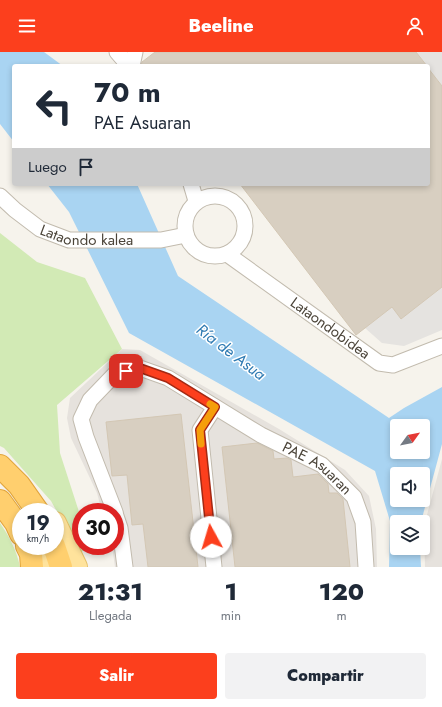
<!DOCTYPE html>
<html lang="es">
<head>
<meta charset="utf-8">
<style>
  body { margin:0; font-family:Jost,sans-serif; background:#f2f2f3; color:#1f2937; height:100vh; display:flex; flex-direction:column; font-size:15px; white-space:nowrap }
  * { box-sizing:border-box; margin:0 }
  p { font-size:13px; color:#747a83 }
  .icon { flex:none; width:22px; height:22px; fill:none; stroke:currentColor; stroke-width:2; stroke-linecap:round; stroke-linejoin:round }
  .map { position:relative; height:515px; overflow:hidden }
  .panel { display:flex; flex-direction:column; background:#fff; flex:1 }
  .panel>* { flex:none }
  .guide { position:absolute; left:12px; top:12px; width:418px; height:122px; border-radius:4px; box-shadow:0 2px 6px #0003; background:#fff; color:#1f2937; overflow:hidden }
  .needle { width:26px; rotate:57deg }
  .tools { position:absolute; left:390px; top:367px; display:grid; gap:8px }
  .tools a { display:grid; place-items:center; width:40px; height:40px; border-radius:4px; background:#fff; box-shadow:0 2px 6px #0003; font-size:20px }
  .speed { position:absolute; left:12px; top:451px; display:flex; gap:8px; font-size:20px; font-weight:700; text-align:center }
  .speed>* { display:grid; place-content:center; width:52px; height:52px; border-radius:50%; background:#fff; box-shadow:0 2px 6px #0003; line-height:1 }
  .speed small { font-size:10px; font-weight:400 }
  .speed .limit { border:6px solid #d22; background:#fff; color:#111 }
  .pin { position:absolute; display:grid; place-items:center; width:34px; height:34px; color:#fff; margin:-17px; border-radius:8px; box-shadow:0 2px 6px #0006 }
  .me { position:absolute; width:44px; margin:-22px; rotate:354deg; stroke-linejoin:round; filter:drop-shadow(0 0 3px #0008) }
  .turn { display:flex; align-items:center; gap:14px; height:84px; padding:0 16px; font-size:18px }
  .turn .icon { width:52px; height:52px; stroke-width:2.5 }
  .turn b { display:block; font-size:28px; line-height:34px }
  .then { display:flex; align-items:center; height:38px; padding:0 16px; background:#0003; gap:8px; font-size:15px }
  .eta { display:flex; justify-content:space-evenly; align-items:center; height:68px; text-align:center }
  .eta b { font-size:24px; font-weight:800; line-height:28px }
  .button { display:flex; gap:8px; margin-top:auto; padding:8px 16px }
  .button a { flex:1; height:46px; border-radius:4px; background:#fc3f1d; color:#fff; font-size:16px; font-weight:800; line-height:46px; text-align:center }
  .button a+a { background:#f2f2f3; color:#1f2937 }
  header { display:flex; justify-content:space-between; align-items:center; height:52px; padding:0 16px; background:#fc3f1d; color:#fff; font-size:18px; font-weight:800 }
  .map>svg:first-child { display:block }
  .industrial { fill:#e6e2dd }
  .green { fill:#d2eab5 }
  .parking { fill:#e5e3e0 }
  .water { fill:#a9d4f2; fill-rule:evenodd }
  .building { fill:#d8cfc1; stroke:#d3c7b4 }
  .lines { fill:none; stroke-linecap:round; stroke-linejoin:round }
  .street-casing { stroke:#c2bbae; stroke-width:17 }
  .primary-casing { stroke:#e6c16a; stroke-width:24 }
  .highway-casing { stroke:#e0a43c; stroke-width:24 }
  .street { stroke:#fff; stroke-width:15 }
  .primary { stroke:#ffe39c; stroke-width:22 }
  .highway { stroke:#ffcf6e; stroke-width:22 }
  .route-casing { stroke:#a42913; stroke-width:10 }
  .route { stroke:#fc3f1d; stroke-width:7 }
  .slow { stroke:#f59e0b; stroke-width:7 }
  .labels { text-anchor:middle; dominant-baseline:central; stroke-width:3; stroke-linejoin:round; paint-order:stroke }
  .street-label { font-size:15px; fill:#4b4439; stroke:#fff }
  .water-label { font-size:16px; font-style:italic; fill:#2e7ab2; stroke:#fff }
</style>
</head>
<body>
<header><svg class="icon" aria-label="menu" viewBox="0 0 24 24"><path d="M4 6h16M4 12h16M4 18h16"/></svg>Beeline<svg class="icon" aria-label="person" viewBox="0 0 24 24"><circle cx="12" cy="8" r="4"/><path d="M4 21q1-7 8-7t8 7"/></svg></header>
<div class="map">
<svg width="442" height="515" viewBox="0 0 442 515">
  <rect width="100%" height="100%" fill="#f6f3ec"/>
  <path class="industrial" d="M122 297 140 298 279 377 345 418 369 444 376 477 377 515H115L112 494H115V460H102L97 441 71 386 67 366 70 346Z
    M442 407V515H425L424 474Z"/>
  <path class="green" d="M0 181 37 210 85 226 122 297 57 353 60 401 81 466V494H90L80 501 51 449 4 396 0 394Z
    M0 471C9 484 17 499 20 515H0Z"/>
  <path class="parking" d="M416 0H442V34L428 16V14H427Z
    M442 235V278L404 294 382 291 365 276 392 255 401 266Z"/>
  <path class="water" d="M0 0H44L63 14H14V90L0 72Z
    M47 132H137L178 224 389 366 404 356 442 335V392L421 470H397V496H420L421 515H389L390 469 375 419 129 281 69 160ZM397 374H423V400H397ZM397 422H423V448H397Z"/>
  <path class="building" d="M155 0H416L427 14H141L142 10Z
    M428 16 442 34V235L401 267 392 255 356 283 240 132H428Z
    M181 362 198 515H148L143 472 132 473 127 423 112 424 106 370Z
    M257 391 273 399 274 407 287 406 291 408 293 425 318 422 328 432 329 441H337L343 447 350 515H235L222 395Z"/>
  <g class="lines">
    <defs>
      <g id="street">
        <path d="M117 0 129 14"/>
        <path d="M132 14 135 0"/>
        <path d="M191 132 196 149"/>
        <circle cx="215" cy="174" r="30"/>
        <path id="s1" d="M0 144 15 158 40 177 69 188H161L186 183"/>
        <path id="s2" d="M227 202 379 311 393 313 442 294"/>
        <path id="s3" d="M115 460 86 385 81 367 90 348 115 322 137 315 168 326 261 383 322 413 354 445 363 470 366 515"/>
        <path d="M115 461 120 476 125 515"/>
        <path d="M214 515 200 378 215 355"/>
      </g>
      <path id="primary" d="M55 471 76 515
        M43 494 49 515"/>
      <path id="highway" d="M0 414 19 433 38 460
        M0 449 16 471 21 482
        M27 494 31 502 32 515
        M54 494 61 515"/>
    </defs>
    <use href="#street" class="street-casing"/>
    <use href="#primary" class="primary-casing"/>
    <use href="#highway" class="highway-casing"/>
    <use href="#street" class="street"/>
    <use href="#primary" class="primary"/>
    <use href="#highway" class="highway"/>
  </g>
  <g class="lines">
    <defs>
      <path id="route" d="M126 319 137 315 168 326 215 355 200 378 211 485"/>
    </defs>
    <use href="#route" class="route-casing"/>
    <use href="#route" class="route"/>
    <path class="slow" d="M201 392 200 378 215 355 210 352"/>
  </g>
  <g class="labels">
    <g class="street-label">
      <text stroke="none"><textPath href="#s1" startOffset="100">Lataondo kalea</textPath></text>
      <text stroke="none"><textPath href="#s2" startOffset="127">Lataondobidea</textPath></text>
      <text stroke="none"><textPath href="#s3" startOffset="387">PAE Asuaran</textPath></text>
    </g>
    <g class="water-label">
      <text transform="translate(231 300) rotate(37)">Ría de Asua</text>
    </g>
  </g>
</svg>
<div class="tools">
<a><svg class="needle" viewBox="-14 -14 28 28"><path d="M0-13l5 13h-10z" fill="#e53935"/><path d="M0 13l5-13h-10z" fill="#747a83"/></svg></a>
<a><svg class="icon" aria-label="sound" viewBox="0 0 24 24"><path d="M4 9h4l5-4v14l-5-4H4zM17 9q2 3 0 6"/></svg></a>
<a><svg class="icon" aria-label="layers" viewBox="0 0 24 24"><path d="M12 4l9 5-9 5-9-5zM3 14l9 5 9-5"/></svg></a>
</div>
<div class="speed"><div>19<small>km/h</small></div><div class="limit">30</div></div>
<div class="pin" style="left:126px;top:319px;background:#d93025"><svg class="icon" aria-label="arrive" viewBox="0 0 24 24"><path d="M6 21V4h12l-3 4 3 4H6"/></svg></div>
<svg class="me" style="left:211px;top:485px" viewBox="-20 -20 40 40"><circle r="19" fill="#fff"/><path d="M0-13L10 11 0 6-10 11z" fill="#fc3f1d"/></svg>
<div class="guide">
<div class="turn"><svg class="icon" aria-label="left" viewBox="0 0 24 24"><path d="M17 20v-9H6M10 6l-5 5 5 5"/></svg><div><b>70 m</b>PAE Asuaran</div></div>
<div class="then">Luego<svg class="icon" aria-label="arrive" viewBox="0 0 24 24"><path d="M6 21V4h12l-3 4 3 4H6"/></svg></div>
</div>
</div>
<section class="panel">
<div class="eta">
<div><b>21:31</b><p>Llegada</p></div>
<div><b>1</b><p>min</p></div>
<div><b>120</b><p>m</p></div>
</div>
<div class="button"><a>Salir</a><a>Compartir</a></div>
</section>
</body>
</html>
